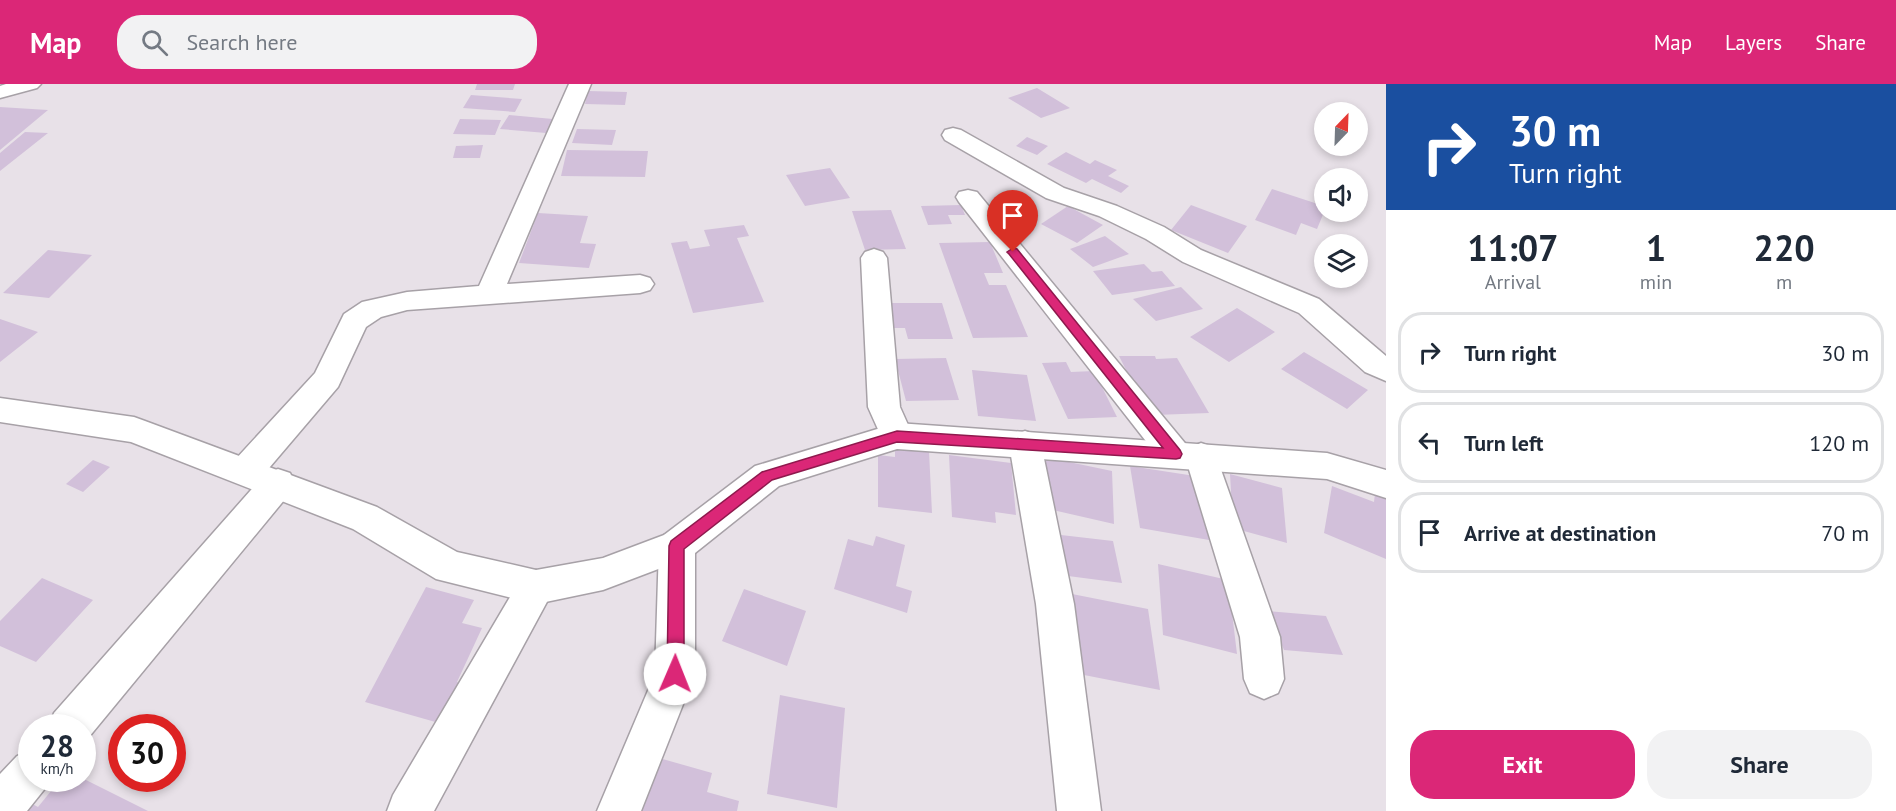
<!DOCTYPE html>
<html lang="en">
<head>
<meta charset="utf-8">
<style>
  body { margin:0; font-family:"PT Sans",sans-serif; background:#f2f2f3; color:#1f2937; height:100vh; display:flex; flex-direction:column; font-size:22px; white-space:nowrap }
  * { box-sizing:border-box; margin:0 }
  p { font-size:20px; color:#747a83 }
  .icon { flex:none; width:33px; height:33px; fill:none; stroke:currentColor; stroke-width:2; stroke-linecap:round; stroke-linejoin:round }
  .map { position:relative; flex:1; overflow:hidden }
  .details { display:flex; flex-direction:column; background:#fff; width:510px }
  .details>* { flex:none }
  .hud { background:#1a4fa0; color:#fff; overflow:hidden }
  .needle { width:39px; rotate:23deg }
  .buttons { position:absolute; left:1314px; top:18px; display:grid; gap:12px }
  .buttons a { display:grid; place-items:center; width:54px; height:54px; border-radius:50%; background:#fff; box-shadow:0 3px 9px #0003; font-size:30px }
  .speed { position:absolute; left:18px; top:630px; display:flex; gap:12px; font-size:30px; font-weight:700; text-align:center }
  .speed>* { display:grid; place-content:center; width:78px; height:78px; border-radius:50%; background:#fff; box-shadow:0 3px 9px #0003; line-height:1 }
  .speed small { font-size:15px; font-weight:400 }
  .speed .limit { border:9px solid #d22; background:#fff; color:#111 }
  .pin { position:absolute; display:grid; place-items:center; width:51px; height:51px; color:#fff; margin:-62px -26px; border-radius:50% 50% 50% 0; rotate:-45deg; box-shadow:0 0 6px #0007 }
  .pin .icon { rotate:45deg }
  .me { position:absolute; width:66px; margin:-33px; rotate:1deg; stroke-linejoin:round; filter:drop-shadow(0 0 4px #0008) }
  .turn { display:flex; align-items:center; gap:21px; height:126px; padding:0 24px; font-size:27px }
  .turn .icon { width:78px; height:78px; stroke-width:2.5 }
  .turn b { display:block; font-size:42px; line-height:51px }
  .eta { display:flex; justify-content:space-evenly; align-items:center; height:102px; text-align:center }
  .eta b { font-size:36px; font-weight:600; line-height:42px }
  .button { display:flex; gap:12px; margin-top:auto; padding:12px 24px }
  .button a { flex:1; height:69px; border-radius:24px; background:#db2777; color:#fff; font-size:24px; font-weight:600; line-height:69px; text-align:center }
  .button a+a { background:#f2f2f3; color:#1f2937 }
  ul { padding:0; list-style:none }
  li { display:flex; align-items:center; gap:18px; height:81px; margin:0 12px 9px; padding:0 12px; border:3px solid #e0e1e3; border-radius:24px }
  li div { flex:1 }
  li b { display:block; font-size:22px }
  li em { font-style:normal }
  header { display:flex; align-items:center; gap:36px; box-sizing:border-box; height:84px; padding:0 30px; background:#db2777; color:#fff }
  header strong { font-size:28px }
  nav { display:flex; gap:33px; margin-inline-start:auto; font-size:21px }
  .search { width:420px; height:54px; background:#f2f2f3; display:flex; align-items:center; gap:15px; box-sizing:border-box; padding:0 21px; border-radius:24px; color:#747a83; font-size:22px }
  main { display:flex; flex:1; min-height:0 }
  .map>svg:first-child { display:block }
  .building { fill:#d2c0da }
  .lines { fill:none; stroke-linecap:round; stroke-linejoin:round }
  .street-casing { stroke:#a7a1a7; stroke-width:3 }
  .secondary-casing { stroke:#a7a1a7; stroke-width:3 }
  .street { fill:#fff; fill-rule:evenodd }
  .secondary { fill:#fff; fill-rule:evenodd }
  .route { fill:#db2777; stroke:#8e194d; stroke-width:1.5 }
</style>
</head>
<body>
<header>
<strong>Map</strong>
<div class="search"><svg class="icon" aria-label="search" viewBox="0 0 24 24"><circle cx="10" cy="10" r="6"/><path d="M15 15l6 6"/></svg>Search here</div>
<nav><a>Map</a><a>Layers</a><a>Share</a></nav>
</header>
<main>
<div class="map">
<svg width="1386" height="727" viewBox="0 0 1386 727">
  <rect width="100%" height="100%" fill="#e8e1e8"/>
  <path class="building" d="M477 0H515L513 6H475Z
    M1037 4 1070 24 1041 34 1008 14Z
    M588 7 627 8 625 21 585 20Z
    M471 11 522 15 515 28 463 24Z
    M0 23 48 26 0 66Z
    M509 31 553 35 546 49 500 45Z
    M460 35 501 36 495 51 453 50Z
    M577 45 616 46 612 61 572 59Z
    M25 48 48 49 0 87V69Z
    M1027 53 1048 62 1037 71 1016 62Z
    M483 61 480 74H453L456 62Z
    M567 66 648 67 645 93 561 92Z
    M1066 68 1090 80 1095 76 1117 86 1108 92 1129 102 1121 109 1092 95 1086 99 1047 80Z
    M830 84 850 114 805 122 786 91Z
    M1272 105 1324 122V128L1317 145 1301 139 1296 151 1255 136Z
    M961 121 965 131H948L952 140 928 141 921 122Z
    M1191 121 1247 142 1228 169 1171 146Z
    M1068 122 1103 141 1077 159 1041 140Z
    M891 126 906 165 865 166 852 127Z
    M538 129 588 132 580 159 596 160 589 184 519 179Z
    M744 141 749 152 737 154 764 218 693 229 671 159 687 157 690 165 710 162 704 146Z
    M1105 152 1129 170 1093 183 1070 165Z
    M990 158 1003 189H984L989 201H1006L1028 253 973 254 939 159Z
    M48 166 92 171 49 214 3 209Z
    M1144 180 1152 188 1162 187 1175 202 1112 211 1093 187Z
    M1181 203 1203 225 1156 237 1133 215Z
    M886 219H942L953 255H908L905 244H892Z
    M1237 224 1275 248 1229 278 1190 253Z
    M0 235 38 248 0 278Z
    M1304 268 1368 306 1347 325 1281 285Z
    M1119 272H1155L1156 275 1177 274 1209 329 1155 331 1134 295 1130 294Z
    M946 274 959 316 906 317 895 275Z
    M1066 278 1071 288 1094 287 1117 333 1068 335 1042 279Z
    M972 286 1027 291 1036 337 978 332Z
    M895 363 929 367 932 429 878 423V371L895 373Z
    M949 371 1011 379 1016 431 995 428 996 439 952 433Z
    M1045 373 1112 387 1114 440 1044 424Z
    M93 376 110 383 83 408 66 400Z
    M1130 382 1195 392 1209 456 1140 444Z
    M1230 390 1282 404 1287 459 1233 444Z
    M1376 400 1386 403V475L1324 449 1332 402 1374 418Z
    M1061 451 1113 457 1122 499 1068 492Z
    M876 452 905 461 896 502 912 507 907 529 834 505 848 455 873 462Z
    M1158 480 1228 496 1237 570 1163 551Z
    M42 494 93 516 36 578 0 562V537Z
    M426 503 474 516 462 539 482 544 457 598 465 600 446 641 365 618Z
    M744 505 806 527 787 582 722 557Z
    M1072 510 1148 525 1160 606 1079 590Z
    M1268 527 1326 532 1343 571 1284 566Z
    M780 611 845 624 837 724 767 710Z
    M652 672 712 689 707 708 739 717 737 727H636Z
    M39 694H82L148 727H13L23 715 38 723 51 707 35 699Z"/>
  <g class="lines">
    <defs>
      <path id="street" d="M6 0H41L37 4 0 14V2Z
        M569 0H591L507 200 640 191 650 194 654 200 650 206 640 209 407 226 381 233 366 243 338 303 258 397 246 401 234 397 229 387 234 377 315 289 344 230 362 218 407 208 479 202Z
        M953 44 961 46 1064 104 1117 122 1164 143 1201 166 1319 215 1386 272V297L1365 288 1299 229 1183 178 1146 155 1099 132 1046 114 945 56 942 51 945 46Z
        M968 106 977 108 1189 364 1201 359 1213 363 1280 553 1284 595 1278 609 1264 615 1250 609 1244 595 1240 553 1187 379 1175 383 1163 379 959 118 956 113 959 108Z
        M874 165 883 168 887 174 900 323 913 352 909 361 897 365 885 361 868 323 861 174 865 168Z
        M1025 347 1037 351 1041 360 1074 520 1101 727H1057L1036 520 1009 360 1013 351Z
        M278 385 290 389 295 399 290 409 84 659 82 644H48L54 629 266 389Z
        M677 446 690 451 695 462V590L641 727H597L655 590 659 462 664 451Z
        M536 486 549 491 555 503 434 727H387L393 711 523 491Z
        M32 665V694H51L47 702 27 727H0V690L17 672Z"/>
      <path id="secondary" d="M0 314 134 333 145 337 377 423 457 468 536 486 603 474 664 451 755 382 897 339 1327 369 1386 386V414L1327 395 897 365 779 402 690 473 603 506 536 520 436 495 353 445 131 358 0 338Z"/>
    </defs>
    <use href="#street" class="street-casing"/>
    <use href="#secondary" class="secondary-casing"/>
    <use href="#street" class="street"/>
    <use href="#secondary" class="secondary"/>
  </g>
  <path class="route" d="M1013 164 1017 165 1180 366 1182 370 1180 374 1176 375 897 358 772 396 684 465V590L681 596 675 598 669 596 667 590 669 462 671 457 762 388 897 347 1163 364 1009 170 1007 168Z"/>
</svg>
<div class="buttons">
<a><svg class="needle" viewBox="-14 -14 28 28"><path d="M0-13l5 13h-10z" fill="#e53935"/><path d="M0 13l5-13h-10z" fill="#747a83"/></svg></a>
<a><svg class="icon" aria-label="sound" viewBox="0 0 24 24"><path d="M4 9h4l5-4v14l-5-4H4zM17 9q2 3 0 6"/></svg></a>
<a><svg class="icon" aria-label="layers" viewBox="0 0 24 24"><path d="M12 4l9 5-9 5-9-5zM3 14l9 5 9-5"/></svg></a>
</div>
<div class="speed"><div>28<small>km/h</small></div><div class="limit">30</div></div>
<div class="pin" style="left:1013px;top:168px;background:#d93025"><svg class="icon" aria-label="arrive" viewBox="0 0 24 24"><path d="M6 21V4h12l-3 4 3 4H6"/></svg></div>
<svg class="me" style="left:675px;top:590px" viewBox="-20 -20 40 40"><circle r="19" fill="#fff"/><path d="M0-13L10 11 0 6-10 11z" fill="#db2777"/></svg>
</div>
<section class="details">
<div class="hud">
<div class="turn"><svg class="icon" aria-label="right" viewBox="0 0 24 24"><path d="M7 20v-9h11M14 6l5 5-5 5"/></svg><div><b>30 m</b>Turn right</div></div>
</div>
<div class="eta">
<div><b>11:07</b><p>Arrival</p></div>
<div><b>1</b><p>min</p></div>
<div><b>220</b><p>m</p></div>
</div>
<ul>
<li><svg class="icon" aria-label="right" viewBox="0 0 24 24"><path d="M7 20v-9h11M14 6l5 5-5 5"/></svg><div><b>Turn right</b></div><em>30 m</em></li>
<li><svg class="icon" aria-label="left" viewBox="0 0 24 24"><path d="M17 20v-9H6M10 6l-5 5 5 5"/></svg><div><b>Turn left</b></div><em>120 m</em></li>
<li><svg class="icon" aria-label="arrive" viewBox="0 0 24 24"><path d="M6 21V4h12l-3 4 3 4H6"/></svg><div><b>Arrive at destination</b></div><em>70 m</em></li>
</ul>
<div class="button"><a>Exit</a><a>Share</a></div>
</section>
</main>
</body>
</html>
